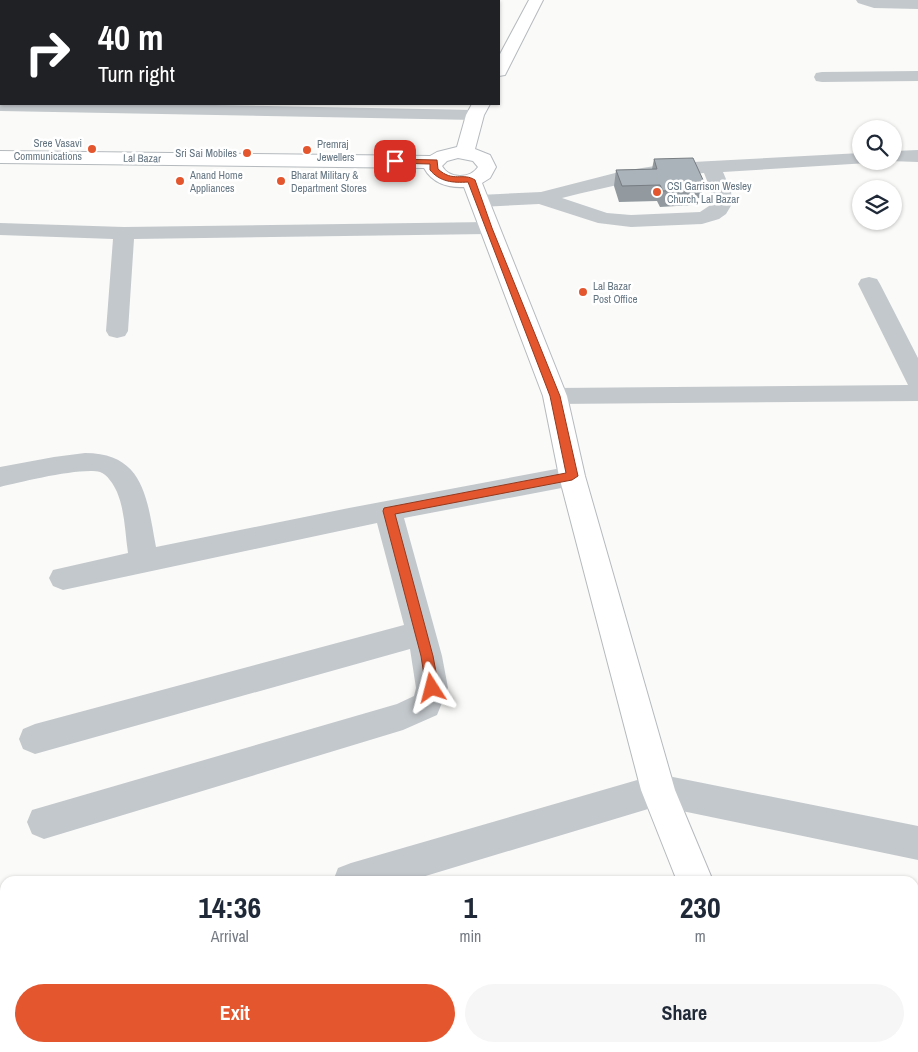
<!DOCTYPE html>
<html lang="en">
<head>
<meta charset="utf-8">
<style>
  body { margin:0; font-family:"Archivo Narrow",sans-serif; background:#f6f6f7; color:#1f2937; height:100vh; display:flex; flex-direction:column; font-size:19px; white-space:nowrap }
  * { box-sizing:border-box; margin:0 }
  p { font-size:16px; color:#747a83 }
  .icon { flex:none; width:28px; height:28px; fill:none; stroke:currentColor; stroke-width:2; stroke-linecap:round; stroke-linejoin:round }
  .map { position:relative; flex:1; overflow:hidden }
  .details { position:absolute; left:0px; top:876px; width:919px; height:176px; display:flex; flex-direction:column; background:#fff; border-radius:15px 15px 0 0; box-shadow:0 1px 4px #0004 }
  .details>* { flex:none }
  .guide { position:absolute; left:0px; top:0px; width:500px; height:105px; box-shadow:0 1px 4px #0004; background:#202124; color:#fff; overflow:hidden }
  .buttons { position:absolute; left:852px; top:120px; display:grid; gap:10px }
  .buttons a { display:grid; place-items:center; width:50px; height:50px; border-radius:50%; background:#fff; box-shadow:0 1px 4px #0004; font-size:25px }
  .pin { position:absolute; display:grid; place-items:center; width:42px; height:42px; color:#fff; margin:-21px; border-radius:10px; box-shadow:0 2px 8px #0006 }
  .me { position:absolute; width:55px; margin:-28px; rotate:351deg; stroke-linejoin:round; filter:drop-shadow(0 0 4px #0008) }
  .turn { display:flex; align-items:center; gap:18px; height:105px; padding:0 15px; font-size:22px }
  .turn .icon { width:65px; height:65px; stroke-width:2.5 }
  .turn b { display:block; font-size:35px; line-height:42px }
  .eta { display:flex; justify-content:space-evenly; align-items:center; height:85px; text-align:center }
  .eta b { font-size:30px; font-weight:700; line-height:35px }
  .button { display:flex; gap:10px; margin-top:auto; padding:10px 15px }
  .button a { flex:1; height:58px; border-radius:30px; background:#e4572e; color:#fff; font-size:20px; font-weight:700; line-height:58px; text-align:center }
  .button a+a { background:#f6f6f7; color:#1f2937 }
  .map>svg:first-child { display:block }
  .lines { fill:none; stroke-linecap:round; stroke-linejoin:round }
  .major-casing { stroke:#b5babe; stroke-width:2 }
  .minor { fill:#c3c8cc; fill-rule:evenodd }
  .major { fill:#fff; fill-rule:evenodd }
  .wall { fill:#929a9f }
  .building { fill:#aab3b9; stroke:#777d82 }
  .route { fill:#e4572e; stroke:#94391e }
  .poi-dot { fill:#e4572e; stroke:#fff; stroke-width:2 }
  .labels { text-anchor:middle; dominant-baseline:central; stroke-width:5; stroke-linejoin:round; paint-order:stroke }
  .far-poi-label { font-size:11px; fill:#657683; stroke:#fff; text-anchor:start }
  .far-street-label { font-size:11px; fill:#657683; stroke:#fff }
</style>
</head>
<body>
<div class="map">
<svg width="918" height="1052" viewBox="0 0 918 1052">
  <rect width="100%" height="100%" fill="#fafaf8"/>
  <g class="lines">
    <defs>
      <path id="major" d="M529 0H543L507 71 505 75 499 76V56Z
        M472 104H490L484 115 475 149 490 155 496 167 490 178 482 183 567 396 585 476 675 790 713 881H677L641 790 559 476 543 396 464 187C448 188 432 183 424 168L0 163V151L430 156 437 152 457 147 466 115ZM458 158 473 161 478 167C470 179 449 179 442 166L447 161Z
        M743 1048H783L785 1052H745Z"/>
    </defs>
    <use href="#major" class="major-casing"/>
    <path class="minor" d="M856 0H918V9L874 8 858 3Z
      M0 44H1V54H0Z
      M0 69H1V79H0Z
      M918 71V81L822 82 816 81 814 77 816 73 822 72Z
      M0 101 1 104H159L475 110 481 111 484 115 481 119 475 120 0 111Z
      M918 150V162L889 161H894V151Z
      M861 153V161H869L868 163 723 172 731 191 732 204 726 214 719 219 702 224 631 227 598 223 539 204 480 207 473 205 470 201 473 197 480 195 541 192 623 171 674 163ZM704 173 711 191 712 204 700 212 631 215 607 213 562 198C610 186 655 176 704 173Z
      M488 222 495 224 498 228 495 232 488 234 134 239 128 331 125 336 117 338 109 336 106 331 113 239 0 235V223L124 227Z
      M869 277 877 279 880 284 918 358V401L555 404 546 402 543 396 546 390 555 388 908 385 858 284 861 279Z
      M85 453C145 453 147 500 156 547L349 508 572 466 581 469 585 476 581 483 572 486 404 518 442 656 448 688 437 715 403 730 44 839 32 834 27 822 32 810 397 704 414 696 416 688 410 649 35 754 23 749 19 739 23 729 35 724 404 625 377 523 63 590 53 586 49 578 53 570 128 553C125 533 125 511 117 492 114 485 107 474 100 472 82 467 20 482 0 487V467L54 457Z
      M658 774 918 826V860L658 806 409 881H333L338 868 351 863Z
      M5 1008V1048H8L0 1051V1010Z"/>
    <use href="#major" class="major"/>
  </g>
  <path class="wall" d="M654 159 704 182 701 198H695L693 205 660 207 657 201 619 202 614 186 616 170 652 169Z"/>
  <path class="building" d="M693 158 704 182H694L697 189 663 191 660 185 622 186 616 170 657 169 654 159Z"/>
  <path class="route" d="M395 159 437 160 438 169C453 183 463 172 475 180L492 228 560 396 578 476 572 480 395 514 433 656 439 688 437 692 432 694 428 692 426 688 421 656 383 511 384 508 566 473 550 396 468 182C453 183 440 182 430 170V164L392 163 391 161Z"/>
  <g class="poi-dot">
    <circle cx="92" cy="149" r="5"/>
    <circle cx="307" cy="150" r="5"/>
    <circle cx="247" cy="153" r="5"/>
    <circle cx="180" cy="181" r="5"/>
    <circle cx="281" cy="181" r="5"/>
    <circle cx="657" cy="192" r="5"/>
    <circle cx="583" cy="292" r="5"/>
  </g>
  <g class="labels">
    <g class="far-poi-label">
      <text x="82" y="143" text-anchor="end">Sree Vasavi<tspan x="82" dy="13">Communications</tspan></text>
      <text x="317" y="144">Premraj<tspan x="317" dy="13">Jewellers</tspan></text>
      <text x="237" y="153" text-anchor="end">Sri Sai Mobiles</text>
      <text x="190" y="175">Anand Home<tspan x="190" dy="13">Appliances</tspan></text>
      <text x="291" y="175">Bharat Military &amp;<tspan x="291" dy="13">Department Stores</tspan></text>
      <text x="667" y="186">CSI Garrison Wesley<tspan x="667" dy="13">Church, Lal Bazar</tspan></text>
      <text x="593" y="286">Lal Bazar<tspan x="593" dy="13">Post Office</tspan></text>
    </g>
    <g class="far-street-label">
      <text transform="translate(142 158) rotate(1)">Lal Bazar</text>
    </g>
  </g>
</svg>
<div class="buttons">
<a><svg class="icon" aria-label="search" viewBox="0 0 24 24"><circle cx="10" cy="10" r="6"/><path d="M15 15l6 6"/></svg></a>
<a><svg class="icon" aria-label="layers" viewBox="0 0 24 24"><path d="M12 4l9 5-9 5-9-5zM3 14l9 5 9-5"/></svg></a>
</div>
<div class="pin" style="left:395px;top:161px;background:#d93025"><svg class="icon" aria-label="arrive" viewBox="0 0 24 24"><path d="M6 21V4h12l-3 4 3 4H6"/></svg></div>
<svg class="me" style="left:432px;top:688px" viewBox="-20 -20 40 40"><path d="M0-17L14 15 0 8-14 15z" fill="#e4572e" stroke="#fff" stroke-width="4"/></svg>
<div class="guide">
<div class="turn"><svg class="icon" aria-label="right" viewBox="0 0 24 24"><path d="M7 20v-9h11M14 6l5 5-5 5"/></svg><div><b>40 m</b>Turn right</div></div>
</div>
<section class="details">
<div class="eta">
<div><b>14:36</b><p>Arrival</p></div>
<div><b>1</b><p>min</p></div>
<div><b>230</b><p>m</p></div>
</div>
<div class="button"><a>Exit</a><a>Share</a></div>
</section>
</div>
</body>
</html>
